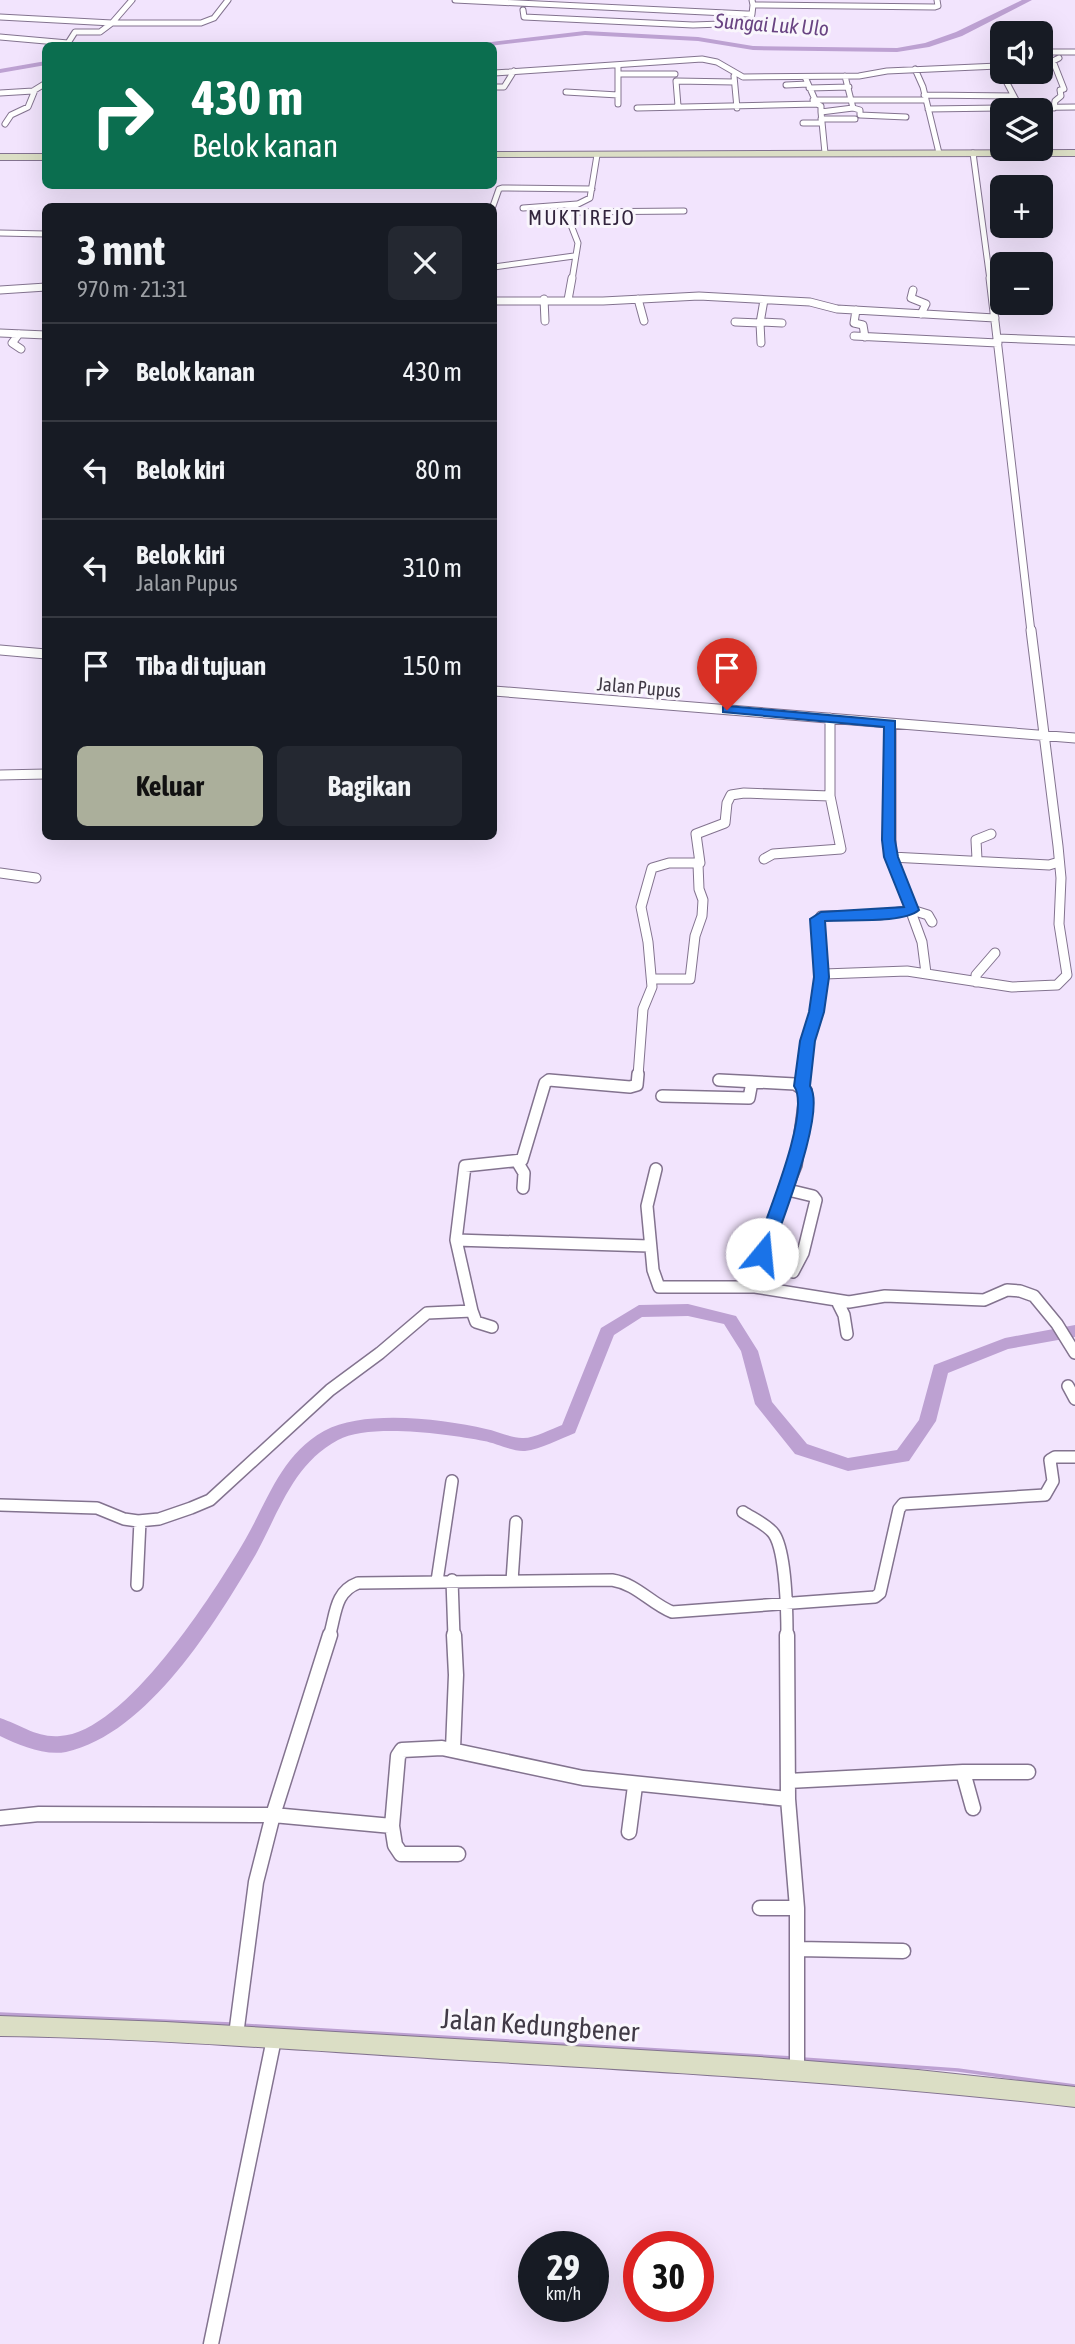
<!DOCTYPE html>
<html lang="id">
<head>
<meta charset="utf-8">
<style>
  body { margin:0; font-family:"Asap Condensed",sans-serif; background:#242831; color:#f1f3f6; height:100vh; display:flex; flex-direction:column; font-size:26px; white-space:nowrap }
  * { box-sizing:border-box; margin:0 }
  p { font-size:23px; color:#9ea1a6 }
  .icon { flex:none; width:38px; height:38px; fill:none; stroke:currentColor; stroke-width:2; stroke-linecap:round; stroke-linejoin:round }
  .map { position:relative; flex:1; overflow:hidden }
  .details { position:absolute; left:42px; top:203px; width:455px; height:637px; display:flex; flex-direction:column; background:#171b24; border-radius:10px; box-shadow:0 7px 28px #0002 }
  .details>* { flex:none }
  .top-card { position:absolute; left:42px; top:42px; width:455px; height:147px; border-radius:10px; box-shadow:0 7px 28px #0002; background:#0b6e4f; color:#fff; overflow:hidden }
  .buttons { position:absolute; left:990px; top:21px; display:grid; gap:14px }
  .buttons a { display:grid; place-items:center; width:63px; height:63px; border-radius:10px; background:#171b24; box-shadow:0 7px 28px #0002; font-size:35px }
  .speed { position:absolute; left:518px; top:2231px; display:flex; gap:14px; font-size:35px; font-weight:700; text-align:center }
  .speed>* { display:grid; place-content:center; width:91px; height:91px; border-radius:50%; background:#171b24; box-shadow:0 7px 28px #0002; line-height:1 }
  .speed small { font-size:18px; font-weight:400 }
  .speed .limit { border:10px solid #d22; background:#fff; color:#111 }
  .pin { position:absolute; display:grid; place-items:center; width:60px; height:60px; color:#fff; margin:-72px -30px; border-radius:50% 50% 50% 0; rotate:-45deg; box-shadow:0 0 7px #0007 }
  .pin .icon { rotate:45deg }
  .me { position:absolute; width:77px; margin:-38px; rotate:17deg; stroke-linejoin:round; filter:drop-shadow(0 0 5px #0008) }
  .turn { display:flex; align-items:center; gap:24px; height:147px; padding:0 35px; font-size:32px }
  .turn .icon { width:91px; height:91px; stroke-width:2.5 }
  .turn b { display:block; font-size:49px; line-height:60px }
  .round { display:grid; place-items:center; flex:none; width:74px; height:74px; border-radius:10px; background:#242831 }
  .headline { display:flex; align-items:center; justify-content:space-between; height:119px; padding:0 35px }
  h1 { font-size:42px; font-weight:700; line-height:52px }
  .button { display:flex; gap:14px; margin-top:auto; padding:14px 35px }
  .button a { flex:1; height:80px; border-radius:10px; background:#abaf9b; color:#111; font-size:28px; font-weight:700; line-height:80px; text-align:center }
  .button a+a { background:#242831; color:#f1f3f6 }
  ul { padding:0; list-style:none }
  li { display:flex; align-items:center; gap:21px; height:98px; padding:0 35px; border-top:2px solid #363941 }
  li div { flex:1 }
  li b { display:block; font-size:26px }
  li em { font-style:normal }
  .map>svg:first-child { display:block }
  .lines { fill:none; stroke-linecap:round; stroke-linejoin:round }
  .stream { stroke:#bda1d2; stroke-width:3.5 }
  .river { fill:#bda1d2; fill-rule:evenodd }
  .street-far4-casing { stroke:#83738f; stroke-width:7 }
  .street-far3-casing { stroke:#83738f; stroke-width:9 }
  .street-far2-casing { stroke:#83738f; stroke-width:11 }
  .street-far1-casing { stroke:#83738f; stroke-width:14 }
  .street-casing { stroke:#83738f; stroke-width:17 }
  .secondary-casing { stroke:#83738f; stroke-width:2 }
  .street-far4 { stroke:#fff; stroke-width:5 }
  .street-far3 { stroke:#fff; stroke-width:7 }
  .street-far2 { stroke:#fff; stroke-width:9 }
  .street-far1 { stroke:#fff; stroke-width:11 }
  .street { stroke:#fff; stroke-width:14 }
  .secondary { fill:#dbdec5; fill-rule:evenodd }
  .route { fill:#1a73e8; stroke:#114b97; stroke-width:2 }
  .labels { text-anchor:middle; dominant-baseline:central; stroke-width:6; stroke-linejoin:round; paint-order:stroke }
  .far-street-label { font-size:19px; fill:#413a46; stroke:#f9f6fc }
  .far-water-label { font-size:21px; font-style:italic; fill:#694482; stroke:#f9f6fc }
  .far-quarter-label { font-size:21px; letter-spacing:2px; fill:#32253d; stroke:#f9f6fc }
  .near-street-label { font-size:28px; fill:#413a46; stroke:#f9f6fc }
</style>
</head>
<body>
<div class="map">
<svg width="1075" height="2344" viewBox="0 0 1075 2344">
  <rect width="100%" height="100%" fill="#f2e4fd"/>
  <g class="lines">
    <path class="stream" d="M0 2014 231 2024
      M241 2025 793 2058
      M803 2059 958 2070 1075 2086"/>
    <path class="river" d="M1022 0H1032L962 36 929 47 897 52 753 50 698 41 585 35 489 46H458L585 31 698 37 753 46 897 48 925 43 956 32Z
      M46 61V65L0 73V69Z
      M688 1304 736 1316 758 1351 772 1402 807 1444 848 1458 897 1450 919 1420 934 1365 1005 1338 1075 1325V1337L1008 1349 948 1373 936 1421 909 1461 848 1471 795 1454 755 1404 741 1351 724 1324 688 1316 642 1317 614 1335 575 1433C560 1439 541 1449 525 1451 513 1452 496 1443 484 1441 449 1434 369 1423 338 1440 293 1464 279 1512 256 1554 216 1622 148 1734 66 1752 44 1756 19 1745 0 1736V1718C21 1725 37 1738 60 1736 125 1733 214 1593 245 1540 268 1500 281 1455 324 1431 365 1409 442 1419 486 1429 497 1431 511 1438 522 1438 533 1439 551 1429 562 1425L601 1328 639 1305Z"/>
    <defs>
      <path id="street-far4" d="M455 0 747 14H752L753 5
        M752 0 753 5 935 7 938 6 937 0
        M523 10 524 17 693 25 750 23 752 14
        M0 17 112 23 132 0
        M0 37 68 43 75 32H100L112 23H201L214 18 228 0
        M1041 52H1075
        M998 66 1016 100
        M618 67V104
        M915 69 923 87 939 153
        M494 73 702 59 717 62 743 77 859 76 887 71 998 66 997 61 1003 55
        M619 74H675
        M734 76 737 108
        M845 76 853 108 860 110V115L906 117
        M786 85 808 84
        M494 87H504L514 71
        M809 88 849 87
        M566 92 618 95
        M0 93 33 91 46 83
        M924 95 1014 96
        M813 100H926
        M817 104 821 106V112L853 108
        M678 106 676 81 734 82
        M637 108 817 104 805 77
        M1054 108 1055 101 1061 96 1060 90 1064 89 1053 61 1059 58
        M928 109 1075 107
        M821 112 825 153
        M821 119H855
        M803 123H821
        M5 124 11 115 28 107 35 90
        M973 153 990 280
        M493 206 499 189 502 188 592 189
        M523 208 577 204
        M570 212 684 211
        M0 233 46 234
        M494 267 574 256
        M572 280 578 243 569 220 570 208 590 198 597 155"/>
      <path id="street-far3" d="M990 278 1031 632
        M0 290 46 287
        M913 290 911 298 926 304 921 314
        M544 299 545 321
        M638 299 644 321
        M568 300 572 278
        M494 301H603L699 296 810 302 837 309 995 318
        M856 310 854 323 863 325 865 337
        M735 322 760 323
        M760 322 782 323
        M0 333 46 335
        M19 334 12 343 21 349
        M854 336 998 343
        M997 338 1075 341
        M761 343 760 323 764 300"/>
      <path id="street-far2" d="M0 650 46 654
        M494 691 1075 738
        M891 724V857L922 942 926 973
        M0 775 46 774
        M891 857 1049 865 1059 862
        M764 859 773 854 841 849 830 796V718
        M977 859 976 840 991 834
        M0 873 36 878
        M821 977 816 923 821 916 880 915 912 910 928 915 932 922
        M652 979H690L695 936 702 916 703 900 699 889 698 864
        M976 982V975L995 953
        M638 1076 643 1009 652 987 648 942 641 907 652 868 669 863H700L696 834 725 823 727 803 731 795 744 793 830 796
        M803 1076 808 1041 824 974 907 971 1012 987 1057 985 1067 975 1059 924 1061 878 1058 846 1031 630"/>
      <path id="street-far1" d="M719 1080 795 1084 806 1091 796 1165 771 1226 755 1287
        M802 1086 804 1074
        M662 1096 749 1098 752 1082
        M518 1163 524 1173 523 1188
        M656 1169 647 1206 653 1270 659 1287H755L849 1302 885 1296 984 1300 1007 1290 1020 1291 1034 1296 1057 1324 1075 1353
        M784 1189 813 1196 816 1200 803 1253 793 1272
        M456 1240 649 1246
        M837 1301 844 1315 847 1334
        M472 1311 456 1240 465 1166 522 1160 545 1083 549 1080 630 1087 637 1085 638 1074
        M1068 1386 1075 1399
        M0 1505 97 1508 124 1519 138 1521 159 1519 191 1508 210 1500 330 1390 380 1353 427 1313 472 1311 476 1322 492 1327
        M743 1512C752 1518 768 1525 774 1534 786 1552 787 1614 787 1637
        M452 1580 454 1637
        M437 1581 452 1481
        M512 1581 516 1522
        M137 1585 140 1521
        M329 1637C336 1615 334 1592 358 1583L612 1580C637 1584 650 1603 672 1612L875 1597 880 1593 899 1509 903 1504 1045 1495 1053 1481 1050 1460 1055 1457H1075"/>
      <path id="street" d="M787 1635 788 1799 797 1908V2071
        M453 1749 456 1675 454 1635
        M963 1772 973 1808
        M788 1781 963 1772H1028
        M0 1818 39 1814 273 1815 330 1635
        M392 1826 395 1845 401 1854H458
        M629 1832 635 1786
        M760 1908H797
        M798 1949 903 1951
        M236 2035 256 1882 273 1815 392 1826 398 1756 402 1750 442 1748 583 1778 788 1799
        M211 2344 274 2039"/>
      <path id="secondary" d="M1075 150V156L494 157V152Z
        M0 154H46V160H0Z
        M0 2016 166 2022 760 2057 918 2070 1075 2087V2107C865 2083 654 2071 443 2059 296 2050 148 2038 0 2036Z"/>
    </defs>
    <use href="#street-far4" class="street-far4-casing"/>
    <use href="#street-far3" class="street-far3-casing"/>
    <use href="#street-far2" class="street-far2-casing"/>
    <use href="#street-far1" class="street-far1-casing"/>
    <use href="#street" class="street-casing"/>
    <use href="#secondary" class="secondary-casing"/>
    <use href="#street-far4" class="street-far4"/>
    <use href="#street-far3" class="street-far3"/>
    <use href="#street-far2" class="street-far2"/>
    <use href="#street-far1" class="street-far1"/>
    <use href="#street" class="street"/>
    <use href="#secondary" class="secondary"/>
  </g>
  <path class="route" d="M727 706 895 721V840L898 857 919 910C903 924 847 919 825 921L829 977 824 1012 815 1041 810 1086C827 1111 781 1222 771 1254L762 1259 754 1254C764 1222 812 1112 794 1086L800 1041 809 1012 814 977 810 919 821 912 904 907 884 857 882 840 884 727 723 712V707Z"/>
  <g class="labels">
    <g class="far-street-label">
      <text transform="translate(639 687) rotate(5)">Jalan Pupus</text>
    </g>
    <g class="far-water-label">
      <text transform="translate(772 24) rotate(4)">Sungai Luk Ulo</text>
    </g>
    <g class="far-quarter-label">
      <text x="582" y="217">MUKTIREJO</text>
    </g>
    <g class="near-street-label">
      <text transform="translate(540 2025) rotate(4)">Jalan Kedungbener</text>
    </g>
  </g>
</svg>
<div class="buttons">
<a><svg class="icon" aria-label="sound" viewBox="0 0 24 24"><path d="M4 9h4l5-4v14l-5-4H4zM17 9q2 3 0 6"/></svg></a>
<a><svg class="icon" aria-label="layers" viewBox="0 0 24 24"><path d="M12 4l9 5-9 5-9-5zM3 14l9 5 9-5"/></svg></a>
<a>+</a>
<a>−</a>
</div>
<div class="speed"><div>29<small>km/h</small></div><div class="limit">30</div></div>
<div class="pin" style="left:727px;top:710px;background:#d93025"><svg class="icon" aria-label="arrive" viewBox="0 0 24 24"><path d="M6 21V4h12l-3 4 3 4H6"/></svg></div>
<svg class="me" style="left:762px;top:1254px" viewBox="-20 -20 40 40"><circle r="19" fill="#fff"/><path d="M0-13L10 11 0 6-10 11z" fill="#1a73e8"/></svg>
<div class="top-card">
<div class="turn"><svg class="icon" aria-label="right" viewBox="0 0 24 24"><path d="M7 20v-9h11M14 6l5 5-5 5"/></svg><div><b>430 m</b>Belok kanan</div></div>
</div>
<section class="details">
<div class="headline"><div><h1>3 mnt</h1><p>970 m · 21:31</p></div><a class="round"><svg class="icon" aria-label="close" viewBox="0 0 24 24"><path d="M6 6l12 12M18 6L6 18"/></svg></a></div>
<ul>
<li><svg class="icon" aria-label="right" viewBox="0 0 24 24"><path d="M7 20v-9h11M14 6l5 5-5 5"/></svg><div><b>Belok kanan</b></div><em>430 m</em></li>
<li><svg class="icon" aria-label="left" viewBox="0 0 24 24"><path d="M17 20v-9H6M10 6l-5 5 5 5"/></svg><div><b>Belok kiri</b></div><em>80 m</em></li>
<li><svg class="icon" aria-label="left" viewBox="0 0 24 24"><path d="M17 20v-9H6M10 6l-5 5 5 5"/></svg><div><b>Belok kiri</b><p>Jalan Pupus</p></div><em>310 m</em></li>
<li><svg class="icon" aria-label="arrive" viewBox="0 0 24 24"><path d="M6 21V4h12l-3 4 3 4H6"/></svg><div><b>Tiba di tujuan</b></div><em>150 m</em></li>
</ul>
<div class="button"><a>Keluar</a><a>Bagikan</a></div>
</section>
</div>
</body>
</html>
